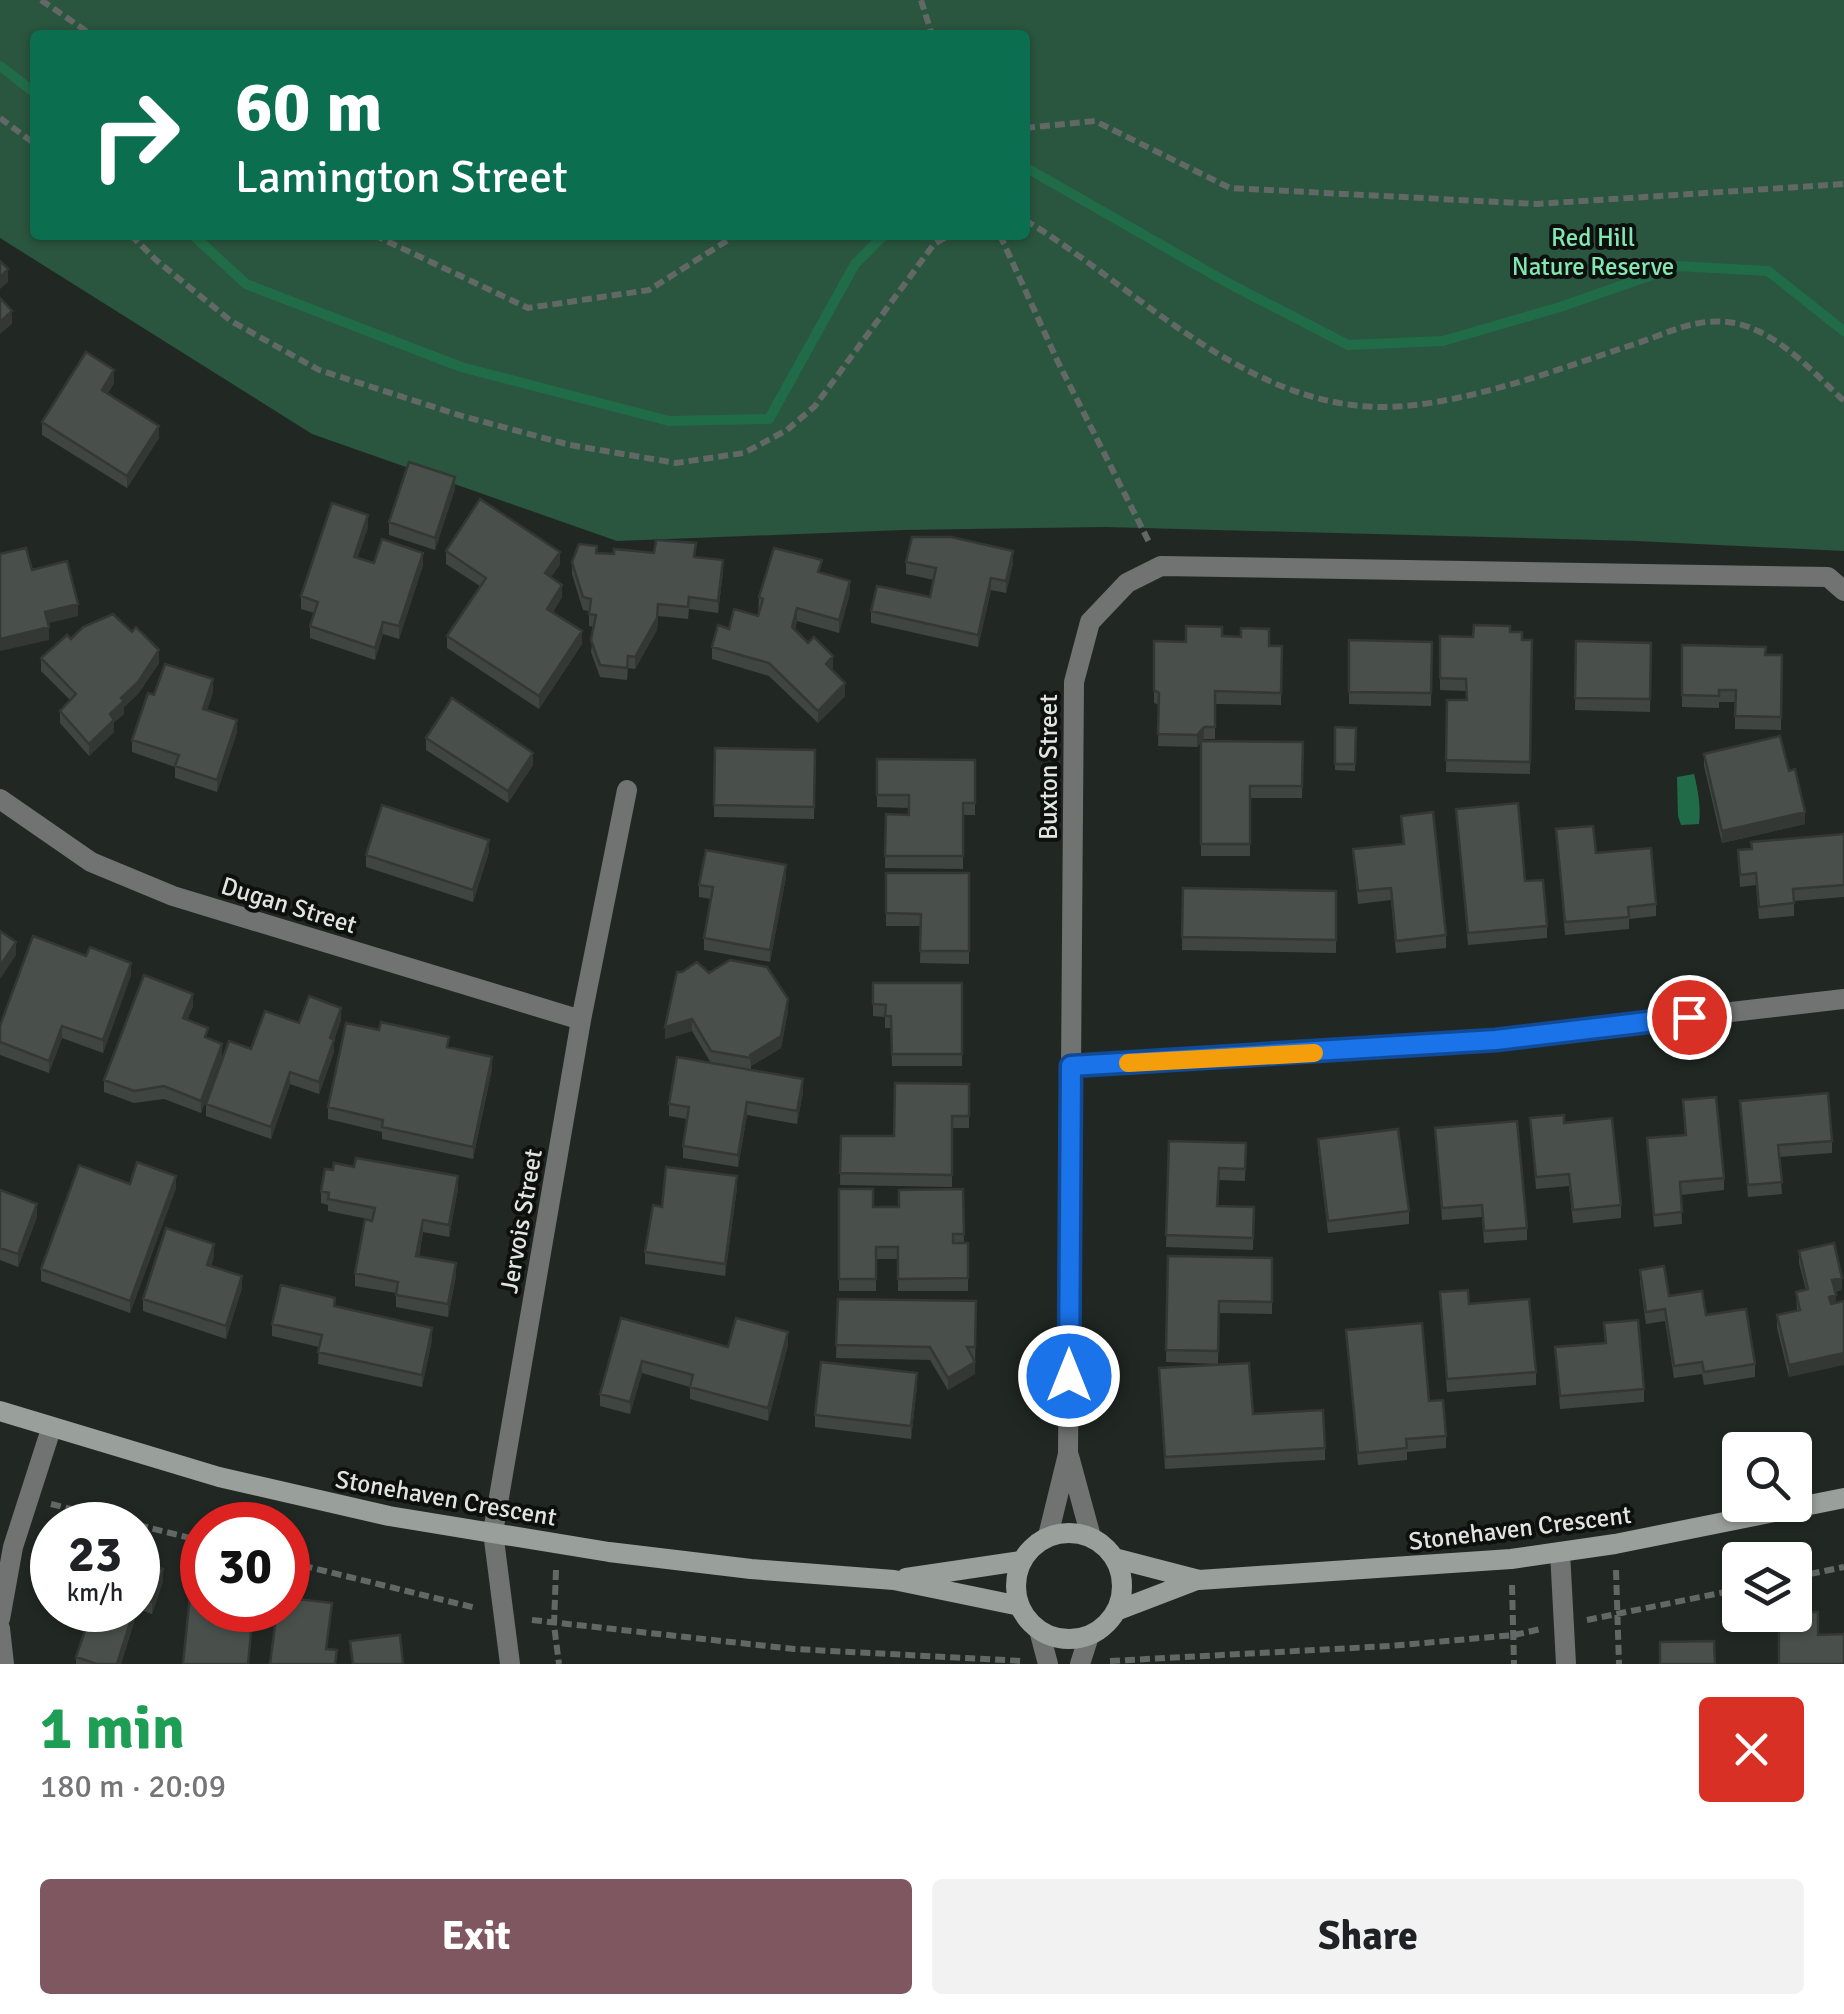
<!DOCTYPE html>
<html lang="en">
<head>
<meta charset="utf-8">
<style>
  body { margin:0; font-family:Signika,sans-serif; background:#f2f2f2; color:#202124; height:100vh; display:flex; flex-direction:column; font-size:38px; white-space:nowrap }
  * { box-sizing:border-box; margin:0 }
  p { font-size:32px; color:#757577 }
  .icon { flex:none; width:55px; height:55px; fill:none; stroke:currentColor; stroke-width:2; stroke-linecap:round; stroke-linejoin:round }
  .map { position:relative; height:1664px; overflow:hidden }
  .side { display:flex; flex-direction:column; background:#fff; flex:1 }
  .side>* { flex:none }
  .hud { position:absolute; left:30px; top:30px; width:1000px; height:210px; border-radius:10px; box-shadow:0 2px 8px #0004; background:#0b6e4f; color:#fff; overflow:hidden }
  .tools { position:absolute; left:1722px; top:1432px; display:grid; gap:20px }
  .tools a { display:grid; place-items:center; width:90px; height:90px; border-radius:10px; background:#fff; box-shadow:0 2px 8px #0004; font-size:50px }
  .speed { position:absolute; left:30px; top:1502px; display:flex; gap:20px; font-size:50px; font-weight:700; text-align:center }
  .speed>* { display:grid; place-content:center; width:130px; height:130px; border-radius:50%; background:#fff; box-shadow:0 2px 8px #0004; line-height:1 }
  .speed small { font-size:25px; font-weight:400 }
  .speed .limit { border:15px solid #d22; background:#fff; color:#111 }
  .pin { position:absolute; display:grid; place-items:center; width:85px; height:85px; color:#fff; margin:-42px; border:5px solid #fff; border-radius:50%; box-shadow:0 2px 10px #0007 }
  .me { position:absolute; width:110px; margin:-55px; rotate:0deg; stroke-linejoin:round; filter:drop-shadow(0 0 8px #0008) }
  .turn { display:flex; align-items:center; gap:35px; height:210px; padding:0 40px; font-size:45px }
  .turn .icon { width:130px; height:130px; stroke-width:2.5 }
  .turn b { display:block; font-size:70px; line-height:85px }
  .round { display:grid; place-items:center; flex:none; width:105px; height:105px; border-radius:10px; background:#f2f2f2 }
  .overview { display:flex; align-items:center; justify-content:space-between; height:170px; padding:0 40px }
  h1 { font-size:60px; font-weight:700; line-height:75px; color:#1e9e55 }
  .button { display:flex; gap:20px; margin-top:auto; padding:20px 40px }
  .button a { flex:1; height:115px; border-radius:10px; background:#7f5760; color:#fff; font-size:40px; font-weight:700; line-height:115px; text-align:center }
  .button a+a { background:#f2f2f2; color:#202124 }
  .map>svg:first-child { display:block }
  .green { fill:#2a553e; fill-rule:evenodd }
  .water { fill:#216c48 }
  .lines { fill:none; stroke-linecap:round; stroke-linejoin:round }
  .stream { stroke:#216c48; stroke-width:10 }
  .path { stroke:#626865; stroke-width:6; stroke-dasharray:10 5; stroke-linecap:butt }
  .street { stroke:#707371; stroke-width:20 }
  .secondary { stroke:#999f9b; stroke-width:20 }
  .wall { fill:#3f4541 }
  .shaded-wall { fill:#333835 }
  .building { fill:#49504c; stroke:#333835; stroke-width:2.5 }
  .route-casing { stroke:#114b97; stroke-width:25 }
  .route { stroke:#1a73e8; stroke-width:18 }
  .slow { stroke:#f59e0b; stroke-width:18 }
  .labels { text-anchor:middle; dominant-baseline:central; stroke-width:8; stroke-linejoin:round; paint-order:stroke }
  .park-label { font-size:25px; fill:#82e7b1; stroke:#0d100e }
  .street-label { font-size:25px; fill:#e1e5e2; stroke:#0d100e }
</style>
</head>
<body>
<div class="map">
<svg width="1844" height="1664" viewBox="0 0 1844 1664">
  <rect width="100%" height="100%" fill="#212824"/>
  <path class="green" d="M0 0H1844V551L1637 541 1105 527 903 530 617 541 312 434 0 238ZM35 35H1025V235H35Z"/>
  <path class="water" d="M1694 774C1698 790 1701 808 1699 824L1681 825 1678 816 1677 777Z"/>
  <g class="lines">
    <path class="stream" d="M0 66 35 93
      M1025 167 1226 282 1348 345 1443 341 1560 307 1678 266 1768 271 1844 331
      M193 235 246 284 461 367 669 421 769 419 855 264 884 235"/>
    <path class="path" d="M41 0 92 35
      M921 0 932 35
      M0 118 35 144
      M1025 128 1095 121 1230 188 1537 204 1844 184
      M1025 220C1128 282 1228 389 1352 405 1437 417 1551 371 1632 345 1667 334 1696 316 1734 323 1777 331 1814 373 1844 401
      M131 235 156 260 231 321 319 370 462 416 570 445 676 463 744 453 787 430 815 406 934 244 950 235
      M374 235 528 308 649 290 736 235
      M1000 235 1058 362 1150 544
      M51 1504 137 1525
      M138 1525 202 1541
      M288 1562 476 1608
      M556 1570 554 1625 559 1664
      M1616 1570 1619 1664
      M1795 1577 1844 1567
      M1512 1585 1514 1664
      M532 1620 794 1649 1022 1661
      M1587 1620 1740 1589
      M1110 1661 1390 1646 1514 1635 1541 1629"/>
    <path class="street" d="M0 799 91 862 173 896 581 1020
      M1071 1066 1495 1039 1844 999
      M1069 1456 1091 1537
      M1048 1536 1068 1454 1074 682 1090 622 1127 583 1161 566 1828 577 1844 591
      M1560 1552 1566 1664
      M0 1619 13 1547 51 1429
      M0 1628 4 1664
      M1040 1634 1048 1664
      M510 1664 493 1532 581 1020 627 790
      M1080 1664 1089 1636"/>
    <path class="secondary" d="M0 1411 219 1477 389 1516 609 1552 751 1569 894 1580 1020 1606
      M1016 1586a53 53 0 1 1 106 0a53 53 0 1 1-106 0Z
      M1114 1558 1199 1580 1511 1559 1615 1544 1844 1498
      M906 1578 1021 1561
      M1116 1611 1197 1580"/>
  </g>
  <path class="wall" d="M114 383 108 393 159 438 127 488 42 435V422Z
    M455 489 435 550 389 535V522Z
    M368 527 357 558 374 563 423 565 399 639 383 634 375 660 310 638V626L314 613 301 609V596Z
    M446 551 560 564 551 577 562 597 553 612 582 644 539 709 447 648V636L480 586 446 564Z
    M597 553 695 557 723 572 718 613 689 609 688 619 658 616 657 630 635 669 628 668 627 680 600 677 591 652 594 627 589 626V611L583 610 572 574V562Z
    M906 562 1013 563 1006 593 991 590 978 647 871 623V611L930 597 934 580 906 574Z
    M822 573 850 593 839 633 797 621 795 630 833 669 832 670 845 696 818 723 769 676 712 659V647L758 616 759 597Z
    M1510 632 1522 640H1532L1530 774 1446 772 1447 700H1467L1466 691 1440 690V636L1473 637Z
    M1222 636 1269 646H1282L1281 705 1215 704V739H1204L1202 741 1303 742 1302 798H1250V856H1201V742L1197 747 1158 746 1159 705 1154 703V641L1186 642Z
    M71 639 159 663 138 694 124 707V714L114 722V732L89 756 60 723V711L70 700 41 671V658Z
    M1349 640 1432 642 1431 706 1349 704Z
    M1576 641 1651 643 1650 712 1575 710Z
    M1682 645 1765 655H1782L1781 730 1735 729V702H1719V708L1682 707Z
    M213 692 207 710 237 732 217 792 175 778V767L132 752V740L154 695Z
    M1335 727 1356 728 1355 771 1335 770Z
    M426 738 533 765 508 803 426 750Z
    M715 748 815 750 814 819 714 817Z
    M1704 754 1789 771 1805 824 1722 843 1704 766Z
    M877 759 975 760V815H963V869L885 868 886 814 909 815V808L877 807Z
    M1456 809 1547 926V938L1468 945Z
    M1401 816 1446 935V948L1396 953 1391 900 1358 904 1353 849 1403 844Z
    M1556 829 1596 853 1656 904V916L1629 919V929L1565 935Z
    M1844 834V897L1794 901V916L1759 919 1756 885 1740 887 1738 850Z
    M489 852 473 902 366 867V855Z
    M886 873H969V964L920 963 921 926H886Z
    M786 877 770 962 704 950V938L711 899 699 897V885Z
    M1183 888 1336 891V953L1182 950Z
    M709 973 788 1011 781 1048 751 1066V1070L803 1092 797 1124 747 1115 738 1167 683 1158V1146L687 1119 669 1116V1104L711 1063 692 1031 665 1039Z
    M131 975 103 1053 62 1038 49 1073 0 1055V1026Z
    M873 983H962V1066H892L891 1028H885V1017L873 1016Z
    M193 1006 187 1020 208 1038 222 1056 201 1113 164 1099 134 1103 104 1092V1080Z
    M341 1020 334 1040V1052L319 1094 290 1084 271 1139 206 1116V1104L251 1049 299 1023Z
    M449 1047 492 1069 473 1159 382 1139V1132L328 1119V1107Z
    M969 1084V1128H952V1187L840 1185 841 1136H894Z
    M1683 1100 1724 1178V1190L1681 1195 1682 1224 1654 1227 1647 1138 1685 1135Z
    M1740 1101 1832 1141V1153L1779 1157 1782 1194 1748 1197Z
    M1530 1118 1564 1123 1621 1205V1218L1573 1223 1569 1186 1536 1189Z
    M1435 1128 1527 1228V1240L1484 1243 1482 1217 1442 1220Z
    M1318 1139 1409 1211V1224L1328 1233 1318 1151Z
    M1169 1141 1246 1143 1245 1181 1219 1180 1218 1206 1254 1207 1253 1250 1166 1247Z
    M130 1184 176 1188 130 1313 41 1281V1269Z
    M737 1188 725 1276 645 1264V1252L662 1207Z
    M458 1189 449 1237 423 1232 419 1257 456 1276 448 1317 396 1307V1293L355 1286V1273L373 1220 328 1211V1205L321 1203V1191Z
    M839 1189 873 1207H899L963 1189 964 1243H968V1291H898V1259H876V1291H839Z
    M0 1190 37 1217 18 1267 0 1260Z
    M1799 1251 1842 1290 1835 1292 1789 1377 1777 1328V1315L1797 1311 1796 1292 1806 1290 1799 1263Z
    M214 1256 211 1266 242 1288 226 1339 143 1311V1299Z
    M1168 1256 1272 1258V1314L1219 1313 1218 1364 1166 1362Z
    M1640 1270 1669 1296 1706 1315 1755 1364V1377L1704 1385 1702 1374 1674 1378 1665 1321 1646 1324 1640 1282Z
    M1440 1292 1469 1304 1536 1372V1385L1447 1392Z
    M838 1299 976 1301 975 1374 948 1390 930 1360 836 1358Z
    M335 1307 432 1340 422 1387 318 1364 319 1347 272 1336V1324Z
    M621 1318 728 1347 788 1345 768 1421 690 1399V1387L642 1373 630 1414 600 1406V1394Z
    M1604 1323 1644 1389V1402L1560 1409 1555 1347 1605 1343Z
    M1346 1330 1429 1401 1446 1436V1448L1407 1452V1460L1358 1465Z
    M1159 1368 1325 1448V1460L1165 1469Z
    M917 1386 911 1439 815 1427V1415Z
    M138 1561 163 1581 152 1614 138 1609 121 1664H76V1657Z"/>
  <path class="shaded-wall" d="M8 269V282L0 289V277Z
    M12 311V324L0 334V322Z
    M114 370V383L102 402V390Z
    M159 426V438L127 488V476Z
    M455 477V489L435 550V538Z
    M368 515V527L354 569V557Z
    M1013 551V563L1006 593V581Z
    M560 552V564L545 586V573Z
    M423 553V565L399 639V626Z
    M723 560V572L718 613V601Z
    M991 578V590L978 647V635Z
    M850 581V593L839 633V620Z
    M562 585V597L547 621V609Z
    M78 604V616L45 624V612Z
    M658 604 657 630 635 669V657Z
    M797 608V621L792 639V627Z
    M383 622V634L375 660V648Z
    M49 627V640L0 651V639Z
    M582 631V644L539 709V696Z
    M159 650V663L138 694 124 707V714L114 722V732L89 756V744L121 698Z
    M833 656V669L826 676V664Z
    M213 679V692L203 721V709Z
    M845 683V696L818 723V711Z
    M237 720V732L217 792V780Z
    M1204 727V739L1197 747V735Z
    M533 753V765L508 803V791Z
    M1805 812V824L1722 843V831Z
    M489 840V852L473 902V890Z
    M786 865V877L770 962V950Z
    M16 942V955L0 979V966Z
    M131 963V975L103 1053V1040Z
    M193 994V1006L183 1031V1018Z
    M788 999V1011L781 1048 751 1066 750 1055Z
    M341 1008V1020L330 1051V1038Z
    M692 1019V1031L665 1039V1027Z
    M62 1026V1038L49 1073V1061Z
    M334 1040V1052L319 1094V1082Z
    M222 1044V1056L201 1113V1101Z
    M492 1057V1069L473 1159V1147Z
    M290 1072V1084L271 1139V1127Z
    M803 1079V1092L797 1124V1111Z
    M747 1102V1115L738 1167V1155Z
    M176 1176V1188L130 1313V1301Z
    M458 1176V1189L449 1237V1225Z
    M737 1176V1188L725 1276V1264Z
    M37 1204V1217L18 1267V1254Z
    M423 1220V1232L416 1268V1256Z
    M214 1244V1256L207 1277V1265Z
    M456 1263V1276L448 1317V1304Z
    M242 1276V1288L226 1339V1326Z
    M1842 1278V1290L1832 1292V1280Z
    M1836 1295V1307L1829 1309V1297Z
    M432 1328V1340L422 1387V1375Z
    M788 1332V1345L768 1421V1408Z
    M1844 1353V1365L1789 1377V1365Z
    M642 1361V1373L630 1414V1402Z
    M975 1362V1374L948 1390V1378Z
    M917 1373V1386L911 1439V1426Z
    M163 1569V1581L152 1614V1602Z
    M138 1597V1609L121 1664H117L134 1610H138Z"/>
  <path class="building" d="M0 261 8 269 0 277Z
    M0 298 12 311 0 322Z
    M86 352 114 370 102 390 159 426 127 476 42 422Z
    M409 462 455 477 435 538 389 522Z
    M480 499 560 552 545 573 562 585 547 609 582 631 539 696 447 636 486 578 446 551Z
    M332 503 368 515 354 557 374 563 382 539 423 553 399 626 383 622 375 648 310 626 318 602 301 596Z
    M912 537H951L1013 551 1006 581 991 578 978 635 871 611 877 586 930 597 936 568 906 562Z
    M656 540 696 543 694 557 723 560 718 601 689 597 688 607 658 604 657 618 635 657 628 656 627 668 600 665 591 640 596 615 589 614 591 599 583 597 572 562 579 544 597 546 596 553 614 554V549L654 553Z
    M26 548 32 570 67 561 78 604 45 612 49 627 0 639V554Z
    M774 548 822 560 818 572 850 581 839 620 797 608 792 627 808 643 814 637 833 656 826 664 845 683 818 711 769 663 712 647 718 625 729 629 734 609 758 616 763 599 759 597Z
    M113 614 132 632 136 627 159 650 138 682 121 698 124 701 110 714 114 720 89 744 60 711 76 694 41 658 67 635 71 639 83 627Z
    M1474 625 1510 626V632H1522V640H1532L1530 762 1446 760 1447 700H1467L1466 679 1440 678V636L1473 637Z
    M1186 626 1222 627V636L1241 637V628L1269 629V646H1282L1281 693 1215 691V727H1204L1197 735 1158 734 1159 693 1154 690V641L1186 642Z
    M1349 640 1432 642 1431 693 1349 692Z
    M1576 641 1651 643 1650 699 1575 698Z
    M1682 645 1766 647 1765 655H1782L1781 717 1735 716 1736 690H1719V696L1682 695Z
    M165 664 213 679 203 709 237 720 217 780 175 766 179 755 132 740 148 693 154 695Z
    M452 698 533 753 508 791 426 738Z
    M1335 727 1356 728 1355 764H1335Z
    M1780 736 1789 771 1795 769 1805 812 1722 831 1704 754Z
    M1201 741 1303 742 1302 786H1250V844H1201Z
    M715 748 815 750 814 807 714 805Z
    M877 759 975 760V803H963V856H885L886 814 909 815V795H877Z
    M1518 803 1525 881 1543 880 1547 926 1468 933 1456 809Z
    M382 805 489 840 473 890 366 855Z
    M1433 812 1446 935 1396 941 1391 888 1358 891 1353 849 1404 844 1401 816Z
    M1593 826 1596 853 1651 848 1656 904 1628 907 1629 917 1565 922 1556 829Z
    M1844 834V885L1793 889 1794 903 1759 907 1756 873 1740 875 1738 850 1752 849 1751 842Z
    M706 850 786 865 770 950 704 938 713 887 699 885Z
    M886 873H969V951H920L921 914 886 913Z
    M1183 888 1336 891V940L1182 937Z
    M0 931 16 942 0 966Z
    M33 936 86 956 90 947 131 963 103 1040 62 1026 49 1061 0 1042V1026Z
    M730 960 767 967 788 999 781 1036 750 1055 751 1058 711 1051 692 1019 665 1027 677 972H682L697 962 709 973Z
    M144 975 193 994 183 1018 208 1028 205 1037 222 1044 201 1101 164 1086 134 1091 104 1080Z
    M873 983H962V1054H892L891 1016H885L886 1005 873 1004Z
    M309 996 341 1008 330 1038 334 1040 319 1082 290 1072 271 1127 206 1104 229 1041 251 1049 265 1011 299 1023Z
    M381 1022 449 1037 447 1047 492 1057 473 1147 382 1127 383 1120 328 1107 346 1023 379 1030Z
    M677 1057 803 1079 797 1111 747 1102 738 1155 683 1146 689 1107 669 1104Z
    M895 1083 969 1084V1116H952V1175L840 1173 841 1136H894Z
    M1828 1093 1832 1141 1778 1145 1782 1182 1748 1185 1740 1101Z
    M1716 1097 1724 1178 1680 1182 1682 1212 1654 1215 1647 1138 1686 1135 1683 1100Z
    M1564 1115V1123L1612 1118 1621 1205 1573 1210 1569 1174 1536 1177 1530 1118Z
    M1517 1121 1527 1228 1484 1231 1482 1205 1442 1208 1435 1128Z
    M1398 1129 1409 1211 1328 1221 1318 1139Z
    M1169 1141 1246 1143 1245 1169 1219 1168 1217 1206 1254 1207 1253 1238 1166 1235Z
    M356 1158 458 1176 449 1225 423 1220 416 1256 456 1263 448 1304 396 1295 398 1282 355 1273 365 1219 372 1221 375 1208 328 1199 329 1193 321 1191 325 1169 333 1170 334 1163 354 1167Z
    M137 1162 176 1176 130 1301 41 1269 79 1165 130 1184Z
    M666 1167 737 1176 725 1264 645 1252 653 1205 662 1207Z
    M839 1189H873V1207H899V1190L963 1189 964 1234H953V1243H968V1278L898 1279V1247H876V1279H839Z
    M0 1190 37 1204 18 1254 0 1248Z
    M166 1228 214 1244 207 1265 242 1276 226 1326 143 1299Z
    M1834 1243 1842 1278 1832 1280 1836 1295 1829 1297 1831 1304 1844 1301V1353L1789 1365 1777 1315 1800 1310 1796 1292 1808 1289 1799 1251Z
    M1168 1256 1272 1258V1302L1219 1301 1218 1351 1166 1350Z
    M1664 1266 1669 1296 1702 1291 1706 1315 1746 1309 1755 1364 1704 1372 1702 1362 1674 1366 1665 1309 1646 1312 1640 1270Z
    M281 1285 335 1298 334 1306 432 1328 422 1375 318 1352 322 1335 272 1324Z
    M1468 1290 1469 1304 1529 1299 1536 1372 1447 1379 1440 1292Z
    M838 1299 976 1301 975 1347H967L975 1362 948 1378 930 1347 836 1345Z
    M621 1318 728 1347 736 1318 788 1332 768 1408 690 1387 693 1375 642 1361 630 1402 600 1394Z
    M1638 1320 1644 1389 1560 1396 1555 1347 1606 1343 1604 1323Z
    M1422 1323 1429 1401 1443 1400 1446 1436 1406 1439 1407 1448 1358 1453 1346 1330Z
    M821 1362 917 1373 911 1426 815 1415Z
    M1249 1363 1253 1414 1323 1410 1325 1448 1165 1457 1159 1368Z
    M138 1561 163 1569 152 1602 138 1597V1599Z
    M192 1576 202 1578V1610H253L248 1664H183Z
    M288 1598 332 1603 326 1649 337 1650 335 1664H270L277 1610H288Z
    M92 1610H134L117 1664H97L76 1657Z
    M1795 1612H1818V1635L1844 1634V1664H1779V1615H1795Z
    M400 1635 403 1664H353L350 1641Z
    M1714 1641 1715 1664H1660V1642Z"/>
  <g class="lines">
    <defs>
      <path id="route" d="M1069 1376 1071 1066 1496 1040 1689 1017"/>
    </defs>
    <use href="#route" class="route-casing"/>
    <use href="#route" class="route"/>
    <path class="slow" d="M1128 1063 1314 1053"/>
  </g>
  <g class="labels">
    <g class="park-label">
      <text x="1593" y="237">Red Hill<tspan x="1593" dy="29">Nature Reserve</tspan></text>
    </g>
    <g class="street-label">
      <text transform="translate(1048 767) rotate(-90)">Buxton Street</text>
      <text transform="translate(289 905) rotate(17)">Dugan Street</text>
      <text transform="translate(521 1221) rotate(-80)">Jervois Street</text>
      <text transform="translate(446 1498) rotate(10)">Stonehaven Crescent</text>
      <text transform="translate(1520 1528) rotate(-7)">Stonehaven Crescent</text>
    </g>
  </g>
</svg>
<div class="tools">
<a><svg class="icon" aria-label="search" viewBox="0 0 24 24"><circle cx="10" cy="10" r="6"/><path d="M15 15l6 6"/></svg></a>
<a><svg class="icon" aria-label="layers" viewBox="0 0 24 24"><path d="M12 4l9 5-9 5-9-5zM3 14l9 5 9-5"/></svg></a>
</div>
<div class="speed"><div>23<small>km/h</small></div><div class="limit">30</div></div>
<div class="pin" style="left:1689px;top:1017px;background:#d93025"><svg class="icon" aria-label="arrive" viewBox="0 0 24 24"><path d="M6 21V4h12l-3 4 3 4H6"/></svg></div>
<svg class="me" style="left:1069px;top:1376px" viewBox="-20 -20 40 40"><circle r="17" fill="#1a73e8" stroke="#fff" stroke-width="3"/><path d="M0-11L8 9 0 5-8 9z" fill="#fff"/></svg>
<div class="hud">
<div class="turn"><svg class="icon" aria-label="right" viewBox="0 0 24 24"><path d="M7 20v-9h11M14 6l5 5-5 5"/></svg><div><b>60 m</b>Lamington Street</div></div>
</div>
</div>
<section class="side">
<div class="overview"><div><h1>1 min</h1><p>180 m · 20:09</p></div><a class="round" style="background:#d93025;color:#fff"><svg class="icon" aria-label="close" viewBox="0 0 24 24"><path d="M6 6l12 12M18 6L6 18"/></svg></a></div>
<div class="button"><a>Exit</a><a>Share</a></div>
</section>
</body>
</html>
